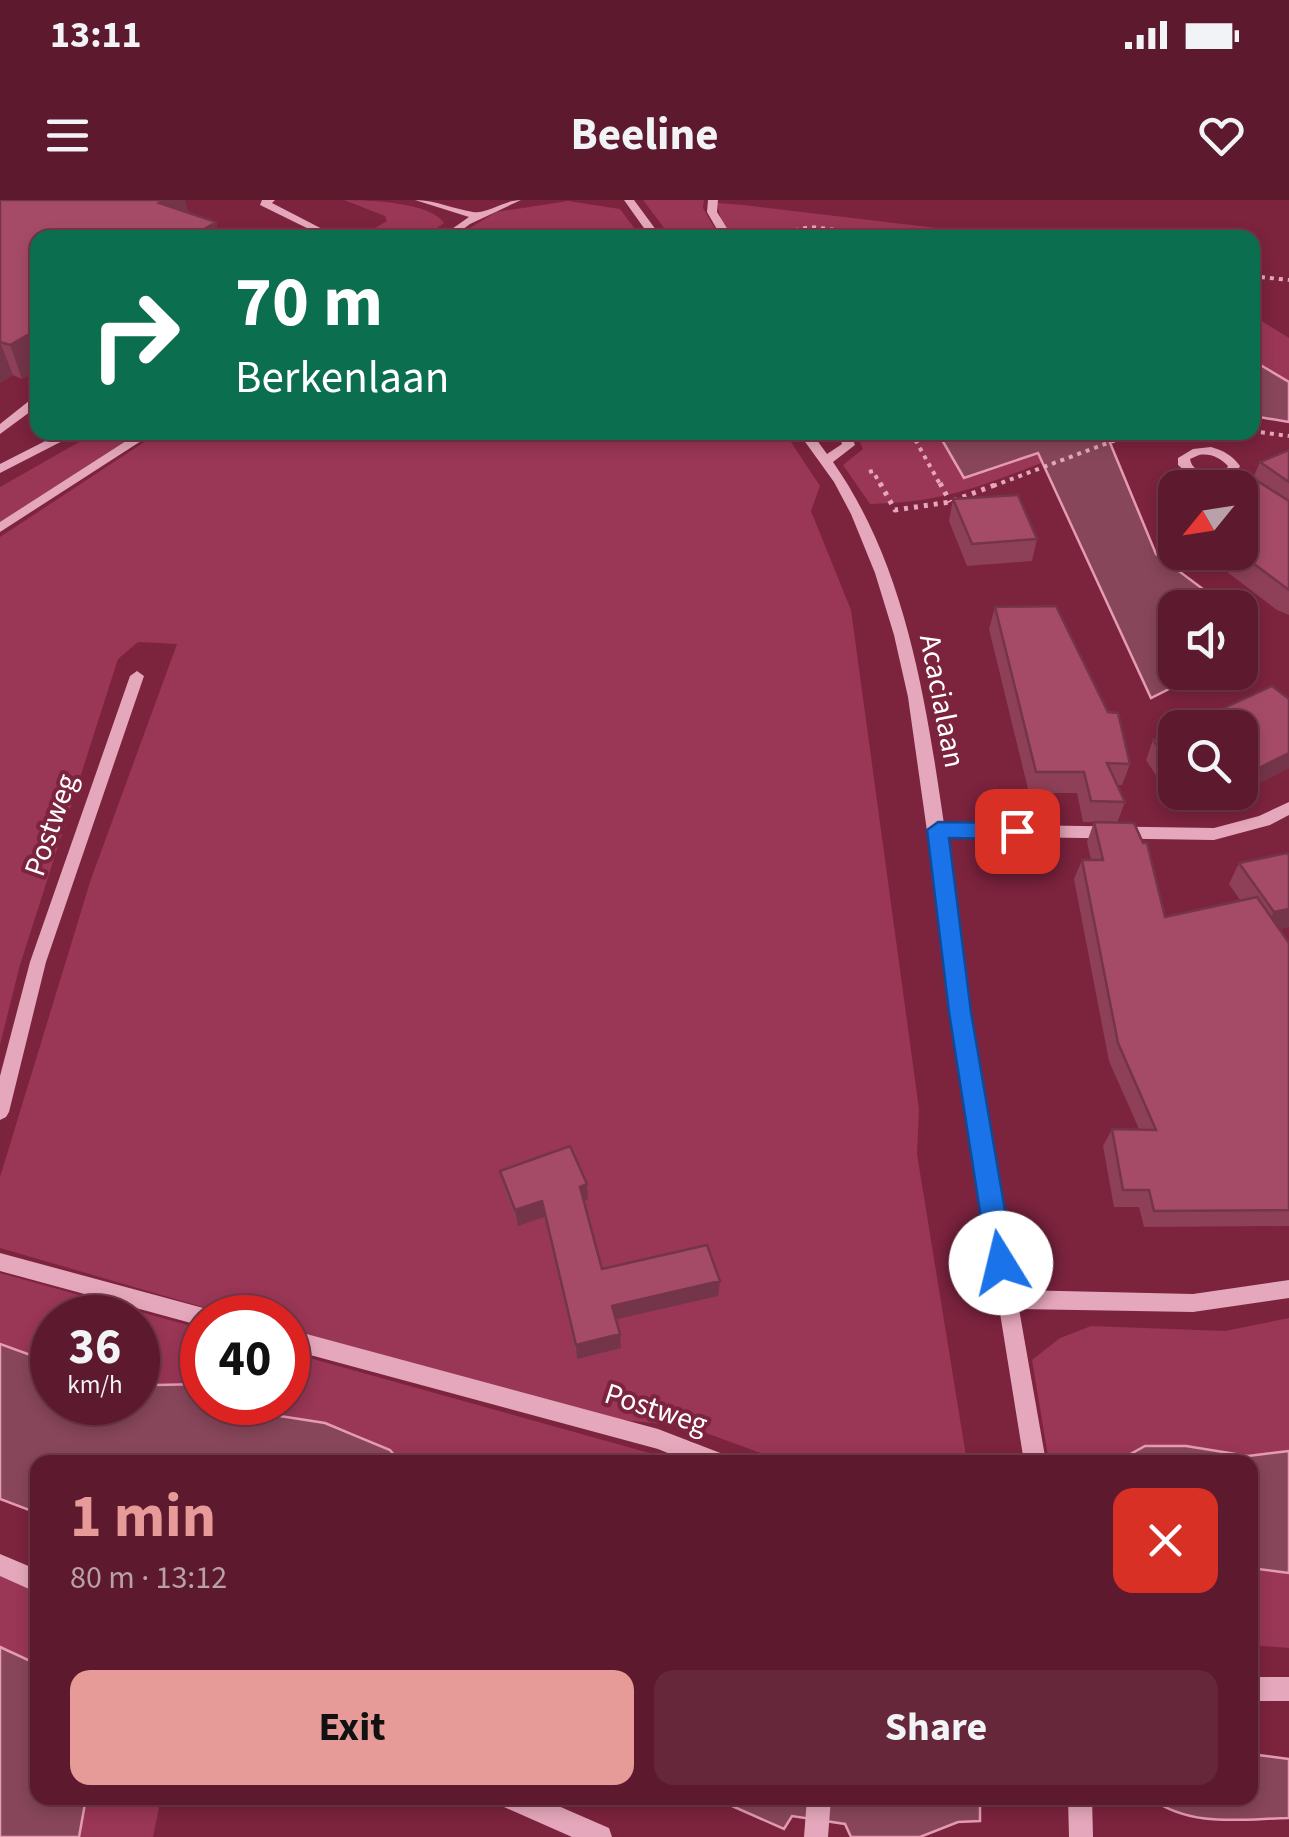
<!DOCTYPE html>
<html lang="en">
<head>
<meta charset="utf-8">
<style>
  body { margin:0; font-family:"Source Sans 3",sans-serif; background:#66273a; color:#f1f3f6; height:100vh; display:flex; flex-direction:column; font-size:38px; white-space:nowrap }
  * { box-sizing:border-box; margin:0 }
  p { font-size:32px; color:#b9a1aa }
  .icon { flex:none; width:55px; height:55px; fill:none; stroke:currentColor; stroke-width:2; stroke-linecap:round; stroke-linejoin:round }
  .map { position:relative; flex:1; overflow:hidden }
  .side { position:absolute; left:30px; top:1255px; width:1228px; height:350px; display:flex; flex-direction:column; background:#5d1a2e; border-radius:20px; box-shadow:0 5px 15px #0003,0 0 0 2px #72384a }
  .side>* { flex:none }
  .banner { position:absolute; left:30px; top:30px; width:1230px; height:210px; border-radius:20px; box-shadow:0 5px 15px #0003,0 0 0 2px #72384a; background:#0b6e4f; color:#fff; overflow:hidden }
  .needle { width:65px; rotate:240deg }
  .buttons { position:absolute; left:1158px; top:270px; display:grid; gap:20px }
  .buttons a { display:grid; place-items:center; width:100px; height:100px; border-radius:20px; background:#5d1a2e; box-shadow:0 5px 15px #0003,0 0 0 2px #72384a; font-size:50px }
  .speed { position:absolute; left:30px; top:1095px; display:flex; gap:20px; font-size:50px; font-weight:700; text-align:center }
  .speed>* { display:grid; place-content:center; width:130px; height:130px; border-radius:50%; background:#5d1a2e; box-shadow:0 5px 15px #0003,0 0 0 2px #72384a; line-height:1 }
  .speed small { font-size:25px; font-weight:400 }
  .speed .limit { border:15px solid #d22; background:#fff; color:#111 }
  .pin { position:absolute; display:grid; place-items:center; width:85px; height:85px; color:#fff; margin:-42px; border-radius:20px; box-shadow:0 5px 15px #0006 }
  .me { position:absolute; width:110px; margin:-55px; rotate:351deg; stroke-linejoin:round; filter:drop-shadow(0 0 8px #0008) }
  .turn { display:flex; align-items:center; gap:35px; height:210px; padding:0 40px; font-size:45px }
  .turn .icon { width:130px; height:130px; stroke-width:2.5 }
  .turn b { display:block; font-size:70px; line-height:85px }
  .round { display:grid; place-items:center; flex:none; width:105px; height:105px; border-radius:20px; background:#66273a }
  .overview { display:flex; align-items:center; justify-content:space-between; height:170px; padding:0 40px }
  h1 { font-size:60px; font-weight:700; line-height:75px; color:#e69b98 }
  .action { display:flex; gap:20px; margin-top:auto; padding:20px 40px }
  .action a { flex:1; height:115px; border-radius:20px; background:#e69b98; color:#111; font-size:40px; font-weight:700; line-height:115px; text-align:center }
  .action a+a { background:#66273a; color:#f1f3f6 }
  .status { display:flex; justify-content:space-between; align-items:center; height:70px; padding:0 50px; background:#5d1a2e; direction:ltr }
  .status svg { height:28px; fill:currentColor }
  header { display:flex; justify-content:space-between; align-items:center; height:130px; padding:0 40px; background:#5d1a2e; font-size:45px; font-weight:700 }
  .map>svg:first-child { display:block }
  .green { fill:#9a3656 }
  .water { fill:#88465a; stroke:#e69bb4; stroke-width:2.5 }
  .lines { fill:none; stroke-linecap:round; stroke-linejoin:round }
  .path-far1 { stroke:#e5a7bb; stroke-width:4; stroke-dasharray:4 5; stroke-linecap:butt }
  .path { stroke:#e5a7bb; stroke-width:5; stroke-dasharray:4 6; stroke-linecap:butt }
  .minor { fill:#e5a7bb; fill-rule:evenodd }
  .wall { fill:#8e4059 }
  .shaded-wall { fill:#743449 }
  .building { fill:#a54b68; stroke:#743449; stroke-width:2.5 }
  .route { fill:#1a73e8; stroke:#114b97; stroke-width:2.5 }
  .labels { text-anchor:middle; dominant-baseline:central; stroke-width:8; stroke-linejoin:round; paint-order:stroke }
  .street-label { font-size:30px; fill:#fff; stroke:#7c233e }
</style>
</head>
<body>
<div class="status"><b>13:11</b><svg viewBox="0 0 49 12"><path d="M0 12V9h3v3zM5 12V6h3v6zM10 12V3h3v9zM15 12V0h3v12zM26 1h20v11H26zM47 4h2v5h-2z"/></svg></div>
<header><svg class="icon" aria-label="menu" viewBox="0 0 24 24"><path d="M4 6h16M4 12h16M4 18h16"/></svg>Beeline<svg class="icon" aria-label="heart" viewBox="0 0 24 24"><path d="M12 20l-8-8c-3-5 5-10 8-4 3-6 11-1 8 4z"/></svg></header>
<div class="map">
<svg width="1289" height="1637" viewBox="0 0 1289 1637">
  <rect width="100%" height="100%" fill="#7c233e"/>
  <path class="green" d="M344 0C369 0 430 2 444 23L424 37H359L387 21 385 16Z
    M643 0H704L703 8 720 37H671Z
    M568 1 620 9 641 37H455L496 12Z
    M717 3 744 5 1012 37H733L721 20Z
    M1252 115 1289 138V182L1253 160Z
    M855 232 938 233 964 277 1038 253 1044 262C980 287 940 303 870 304L843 265 863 249Z
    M95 233H144L0 326V287Z
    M158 233H785L820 286 811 311 851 410 919 909 917 954 967 1262H785L687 1226 575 1216 288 1132V1118L237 1117 0 1048V977L91 679 177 444 138 442 118 459 20 765 0 845V337Z
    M0 1073 202 1129V1184L156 1185 138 1172V1118H52V1153L33 1156 0 1144Z
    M1289 1118V1251L1248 1256 1186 1246 1121 1256 1116 1262H1049L1032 1160 1060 1138 1091 1126 1225 1131Z
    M288 1152 653 1254 673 1262H400C383 1243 349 1230 324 1223 296 1216 265 1220 241 1203L288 1202Z
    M1250 1368 1289 1373V1448L1250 1445Z
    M0 1374 37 1392V1464L0 1447Z
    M86 1598H161L153 1637H79Z"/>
  <path class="water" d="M1252 160 1289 182V222L1253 216Z
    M938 233H1106L1156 354 1227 407 1175 408V472L1201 473 1151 498 1038 253 964 278Z
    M0 1144 33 1156 52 1153V1202H138V1172L156 1185 202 1184V1202L241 1203 254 1212 325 1223 390 1250 400 1262H38L37 1313 0 1299Z
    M1145 1246H1186L1248 1256 1289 1251V1373L1250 1368V1262H1116Z
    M0 1447 37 1464 38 1598H86L79 1637H0Z
    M1250 1554 1289 1559V1618C1240 1619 1192 1628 1150 1598H1250Z
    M714 1598H980V1621L958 1622 920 1637H851L845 1624 792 1616 784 1629Z"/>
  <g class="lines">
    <path class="path-far1" d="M789 38 796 30 811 27 907 38
      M1252 76 1289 80
      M1252 231 1289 236
      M911 232 941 286
      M869 272 873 271 881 286
      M993 286 1137 232"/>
    <path class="path" d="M880 283 895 310 950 302 1000 283
      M940 283 950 302"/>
    <path class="minor" d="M262 0H275L272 3 332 34 329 38H315L319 34 260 5Z
      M415 0C436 0 453 9 473 12 488 14 504 0 521 0L470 24 451 38H439L469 17Z
      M624 0H634L662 38H651Z
      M708 0H718L717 12 733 38H722L707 12Z
      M34 197H38V206L0 234V224Z
      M63 232H80L0 273V264Z
      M140 232H155L0 332V322Z
      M798 232H811L827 254 842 244 838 232H850L855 245 833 262C906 366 926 501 944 624L1214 628 1259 616 1289 602V615L1270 625 1214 640 945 636 970 815 1016 1090 1193 1094 1289 1080V1098L1193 1112 1019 1109 1046 1262H1024L961 871 908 497 894 435 875 373 851 314 834 282Z
      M1211 247C1224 251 1232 255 1240 266L1235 276 1242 282 1240 285 1192 277 1178 265V258L1193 249ZM1199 255C1211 253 1220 258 1228 266L1224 273C1211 272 1193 275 1190 259Z
      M137 471 144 476 46 762 9 912 6 917 0 920V876L30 762 130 476Z
      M0 1053 207 1109 214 1111 217 1118H202V1126L0 1071Z
      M288 1129 658 1229 723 1254 726 1262H690L658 1249 288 1149Z
      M0 1354 38 1370V1393L0 1376Z
      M1250 1477H1289V1501H1250Z
      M501 1598H540L609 1628 612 1637H572L504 1607Z
      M807 1598H831L828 1637H804Z
      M1068 1598H1092L1093 1637H1069Z"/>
  </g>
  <path class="wall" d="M0 0H185L188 13 216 22 219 38H38V170L22 179 13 175 0 183Z
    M1289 250V415L1277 410 1201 352H1240L1253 278 1260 262Z
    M953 299 1037 339 1032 361 967 366 949 321Z
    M995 407 1130 564 1122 585H1118L1125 602 1117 623 1165 717 1240 700 1229 684 1239 663 1289 655V727L1279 729 1289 743V1026L1144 1027 1139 1007H1114L1103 946 1112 929H1139L1109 861 1074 679 1082 660H1091L1087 642 1094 622H1083L1077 593H1029L989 429Z
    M1289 499V568L1248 589H1240V528Z
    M1175 530V587L1163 586 1146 560 1153 540Z
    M500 971 588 1000 584 1001 602 1069 718 1096 616 1119 620 1134 621 1148 577 1159 544 1017 518 1026 503 987Z"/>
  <path class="shaded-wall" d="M164 0H185L191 22 159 3Z
    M216 22 219 38H190Z
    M38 129V170L22 179 10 145Z
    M0 142 13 175 0 183Z
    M1289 553V568L1248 589 1257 569Z
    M1289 709V727L1262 733 1274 712Z
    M587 984 588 1000 582 1002 580 987Z
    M542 1001 544 1017 518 1026 515 1010Z
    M720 1081 718 1096 613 1120 612 1106Z
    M620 1134 621 1148 577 1159 576 1145Z"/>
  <path class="building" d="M0 0H164L159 3 216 22 190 38H38V129L10 145 0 142Z
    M1289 250V282L1260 262Z
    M1240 270 1289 301V390L1238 352H1240V288H1194Z
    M1018 295 1037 339 972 344 953 299Z
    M1056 406 1108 512 1118 513 1130 564 1107 563 1125 602 1091 601 1084 572H1036L995 407Z
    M1272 486 1289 499V553L1257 569H1240V528H1180Z
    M1175 530V567H1172L1153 540Z
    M1094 622 1134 623 1143 643H1147L1165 717 1257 697 1289 743V1010L1154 1011 1149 990H1123L1112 929 1156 930 1118 843 1082 660H1103Z
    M1287 653 1289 655V709L1274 712 1239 663Z
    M570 946 587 984 580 987 602 1069 707 1045 720 1081 612 1106 620 1134 576 1145 542 1001 515 1010 500 971Z"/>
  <path class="route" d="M938 622 1017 623 1027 631 1017 639 949 638 971 812 1014 1063 1010 1071 1001 1074 992 1071 988 1063 949 812 927 630Z"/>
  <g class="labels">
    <g class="street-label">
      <text transform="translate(942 501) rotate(79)">Acacialaan</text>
      <text transform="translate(51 625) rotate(-71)">Postweg</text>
      <text transform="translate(656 1209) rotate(18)">Postweg</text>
    </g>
  </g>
</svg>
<div class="buttons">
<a><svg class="needle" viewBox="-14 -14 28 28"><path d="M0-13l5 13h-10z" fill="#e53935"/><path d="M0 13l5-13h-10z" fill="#b9a1aa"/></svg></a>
<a><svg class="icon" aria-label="sound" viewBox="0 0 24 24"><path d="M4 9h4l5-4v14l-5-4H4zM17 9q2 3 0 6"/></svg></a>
<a><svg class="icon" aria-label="search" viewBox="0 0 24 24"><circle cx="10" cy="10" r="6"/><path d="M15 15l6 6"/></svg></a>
</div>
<div class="speed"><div>36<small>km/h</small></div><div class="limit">40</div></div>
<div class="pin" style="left:1017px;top:631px;background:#d93025"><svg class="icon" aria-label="arrive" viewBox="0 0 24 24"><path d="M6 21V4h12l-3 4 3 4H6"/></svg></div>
<svg class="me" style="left:1001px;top:1063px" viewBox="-20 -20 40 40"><circle r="19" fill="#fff"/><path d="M0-13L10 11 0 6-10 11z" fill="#1a73e8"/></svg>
<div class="banner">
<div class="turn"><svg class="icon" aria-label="right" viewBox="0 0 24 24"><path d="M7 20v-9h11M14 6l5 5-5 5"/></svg><div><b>70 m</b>Berkenlaan</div></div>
</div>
<section class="side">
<div class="overview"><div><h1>1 min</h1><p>80 m · 13:12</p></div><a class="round" style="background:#d93025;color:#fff"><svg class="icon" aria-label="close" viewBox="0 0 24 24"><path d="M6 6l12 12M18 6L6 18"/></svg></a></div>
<div class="action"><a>Exit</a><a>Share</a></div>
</section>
</div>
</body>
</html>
